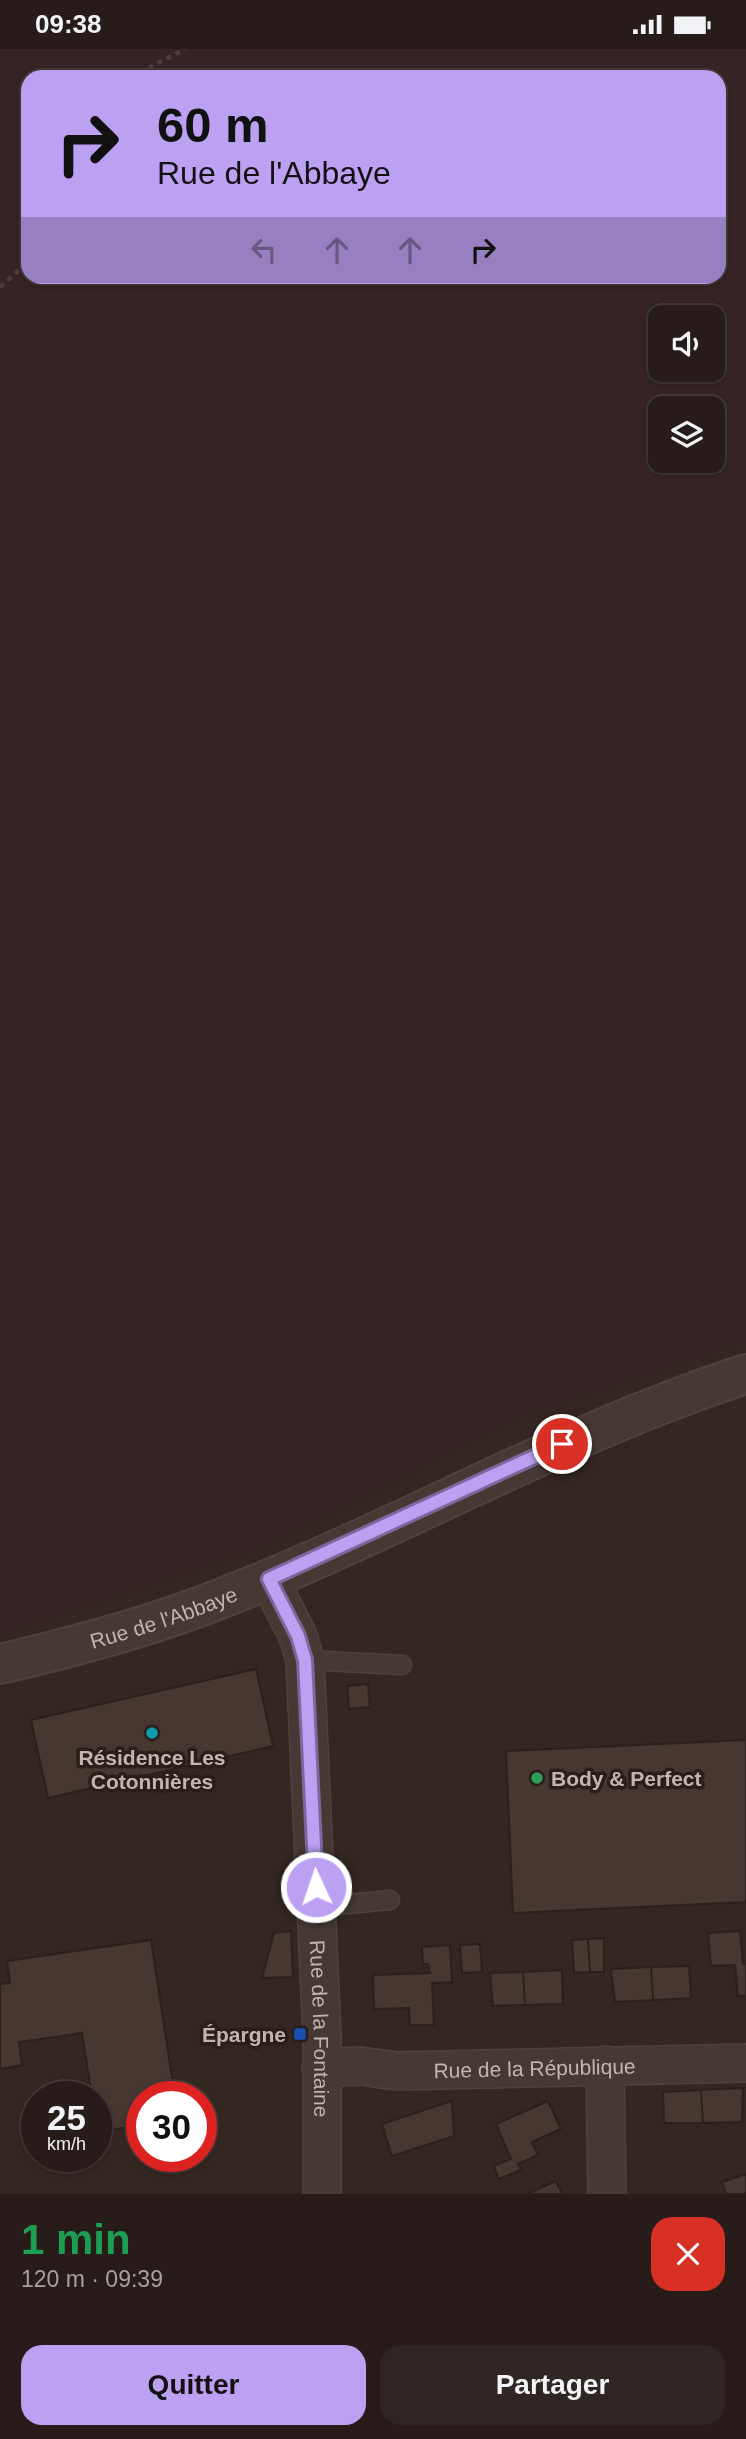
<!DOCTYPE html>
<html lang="fr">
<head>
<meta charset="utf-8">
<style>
  body { margin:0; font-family:Helvetica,sans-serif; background:#2f2522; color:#f1f3f6; height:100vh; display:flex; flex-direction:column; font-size:26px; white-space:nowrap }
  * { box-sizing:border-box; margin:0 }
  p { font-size:23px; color:#a4a1a2 }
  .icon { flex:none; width:38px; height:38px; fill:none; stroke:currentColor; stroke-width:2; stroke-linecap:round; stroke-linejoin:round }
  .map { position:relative; height:2145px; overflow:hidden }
  .side { display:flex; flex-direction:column; background:#271c19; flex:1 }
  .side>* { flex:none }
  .guide { position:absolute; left:21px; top:21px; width:705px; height:214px; border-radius:21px; box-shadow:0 2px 5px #0004,0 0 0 2px #433a38; background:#bca0f2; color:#111; overflow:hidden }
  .buttons { position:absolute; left:648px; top:256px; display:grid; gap:14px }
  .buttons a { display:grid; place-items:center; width:77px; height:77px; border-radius:14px; background:#271c19; box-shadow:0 2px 5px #0004,0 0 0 2px #433a38; font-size:35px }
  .speed { position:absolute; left:21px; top:2032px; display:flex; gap:14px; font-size:35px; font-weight:700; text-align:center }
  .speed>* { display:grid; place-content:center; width:91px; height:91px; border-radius:50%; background:#271c19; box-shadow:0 2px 5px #0004,0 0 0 2px #433a38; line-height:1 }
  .speed small { font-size:18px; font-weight:400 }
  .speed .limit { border:10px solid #d22; background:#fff; color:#111 }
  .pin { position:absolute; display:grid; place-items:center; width:60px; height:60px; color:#fff; margin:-30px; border:4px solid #fff; border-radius:50%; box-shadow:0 2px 7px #0007 }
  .me { position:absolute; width:77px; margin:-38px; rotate:357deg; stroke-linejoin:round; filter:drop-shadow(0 0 5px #0008) }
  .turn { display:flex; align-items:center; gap:24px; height:147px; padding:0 21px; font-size:32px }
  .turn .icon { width:91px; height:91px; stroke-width:2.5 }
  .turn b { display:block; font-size:49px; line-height:60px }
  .lanes { display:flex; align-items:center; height:66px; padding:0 21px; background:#0003; justify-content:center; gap:35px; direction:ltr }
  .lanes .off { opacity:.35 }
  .round { display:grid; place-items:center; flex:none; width:74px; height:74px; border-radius:21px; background:#2f2522 }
  .overview { display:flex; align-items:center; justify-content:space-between; height:119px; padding:0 21px }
  h1 { font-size:42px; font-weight:700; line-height:52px; color:#1e9e55 }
  .button { display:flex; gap:14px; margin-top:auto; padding:14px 21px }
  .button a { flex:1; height:80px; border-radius:21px; background:#bca0f2; color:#111; font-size:28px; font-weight:700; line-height:80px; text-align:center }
  .button a+a { background:#2f2522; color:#f1f3f6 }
  .status { display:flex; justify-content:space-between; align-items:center; height:49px; padding:0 35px; background:#271c19; direction:ltr }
  .status svg { height:19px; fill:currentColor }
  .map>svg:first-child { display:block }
  .green { fill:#352326; fill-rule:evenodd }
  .building { fill:#473731; stroke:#2b201c; stroke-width:2 }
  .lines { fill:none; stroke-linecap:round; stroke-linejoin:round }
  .service-casing { stroke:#4e423e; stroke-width:21 }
  .minor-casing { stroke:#4e423e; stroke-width:40 }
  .tertiary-casing { stroke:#4e423e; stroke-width:42 }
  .path { stroke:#4d3b3f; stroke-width:4.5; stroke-dasharray:5 5; stroke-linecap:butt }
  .service { stroke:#453934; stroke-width:18 }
  .minor { stroke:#453934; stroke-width:37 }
  .tertiary { stroke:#453934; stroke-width:38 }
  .route-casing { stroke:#7a689d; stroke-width:18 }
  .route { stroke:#bca0f2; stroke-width:12 }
  .culture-dot { fill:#0f9aa8; stroke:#291e1a; stroke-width:2.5 }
  .leisure-dot { fill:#2e9e5b; stroke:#291e1a; stroke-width:2.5 }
  .transit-dot { fill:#1a4fb4; stroke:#291e1a; stroke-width:2.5 }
  .labels { text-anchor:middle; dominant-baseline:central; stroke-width:7; stroke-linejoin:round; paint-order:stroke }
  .street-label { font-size:21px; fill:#c1b5ae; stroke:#291e1a }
  .poi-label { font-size:21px; font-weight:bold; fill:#c1b5ae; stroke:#291e1a }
</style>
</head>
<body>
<div class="status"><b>09:38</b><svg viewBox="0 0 49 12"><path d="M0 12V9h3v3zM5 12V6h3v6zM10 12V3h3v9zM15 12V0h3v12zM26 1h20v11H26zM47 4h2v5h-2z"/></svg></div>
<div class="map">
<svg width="746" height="2145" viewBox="0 0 746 2145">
  <rect width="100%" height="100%" fill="#342621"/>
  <path class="green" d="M0 0H746V1291L518 1368 268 1495 0 1584ZM28 28H719V228H28ZM660 268H712V320H660ZM660 359H712V411H660Z"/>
  <path class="building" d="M256 1620 273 1697 48 1749 31 1671Z
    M368 1635 370 1658 349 1660 347 1637Z
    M746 1691V1853L513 1864 506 1702Z
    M291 1882 293 1928 262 1929 274 1884Z
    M740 1882 743 1915H746V1947H738L735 1916 711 1917 708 1884Z
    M604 1889V1923H590L588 1890Z
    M588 1890 590 1923 574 1924 572 1891Z
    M151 1891 175 2048H142V2076L97 2083 96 2048H92L82 1984 19 1993 22 2016 0 2020V1935L10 1934 7 1912Z
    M480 1895 482 1923 462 1924 460 1896Z
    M450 1896 452 1933 432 1934 434 1976H410L409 1959 374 1960 373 1926 430 1924 428 1915H423L422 1898Z
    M689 1917 691 1949 653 1951 651 1918Z
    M651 1918 653 1951 615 1953 611 1920Z
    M562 1921 563 1955 525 1956 523 1923Z
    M523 1923 525 1956 493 1957 490 1924Z
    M743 2039 742 2073 703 2074 701 2041Z
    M701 2041 703 2074H664L663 2043Z
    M452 2052 454 2087 392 2107 382 2075Z
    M548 2052 561 2080 532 2093 538 2106 518 2115 521 2121 499 2130 494 2117 511 2110 496 2075Z
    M746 2125V2145H726L722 2133Z
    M556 2132 562 2145H527Z"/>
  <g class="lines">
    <defs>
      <path id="service" d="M305 1611 402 1616
        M317 1858 390 1851"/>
      <g id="minor">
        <path id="s1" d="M269 1530 298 1587 305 1611 322 1987V2145"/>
        <path d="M605 2016 607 2145"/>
        <path id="s2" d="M321 2019 360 2017 397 2022 746 2014"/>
      </g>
      <g id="tertiary">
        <path id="s3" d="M0 1615C69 1599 138 1581 204 1556 388 1487 558 1386 746 1325"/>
      </g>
    </defs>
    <use href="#service" class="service-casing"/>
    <use href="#minor" class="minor-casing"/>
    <use href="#tertiary" class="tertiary-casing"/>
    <path class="path" d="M131 28 185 0
      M0 238 28 213"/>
    <use href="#service" class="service"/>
    <use href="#minor" class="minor"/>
    <use href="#tertiary" class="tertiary"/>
  </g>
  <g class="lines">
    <defs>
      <path id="route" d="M316 1838 305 1611 298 1587 269 1530 562 1395"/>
    </defs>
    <use href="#route" class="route-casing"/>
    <use href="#route" class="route"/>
  </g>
  <circle class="culture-dot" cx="152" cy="1684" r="7"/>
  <circle class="leisure-dot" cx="537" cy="1729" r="7"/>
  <rect class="transit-dot" x="293" y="1978" width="14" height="14" rx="3.5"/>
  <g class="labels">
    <g class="street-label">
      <text stroke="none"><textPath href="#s3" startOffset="170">Rue de l'Abbaye</textPath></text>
      <text stroke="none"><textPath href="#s1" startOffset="458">Rue de la Fontaine</textPath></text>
      <text stroke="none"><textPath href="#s2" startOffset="214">Rue de la République</textPath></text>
    </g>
    <g class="poi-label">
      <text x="152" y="1708">Résidence Les<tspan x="152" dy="24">Cotonnières</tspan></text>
      <text x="551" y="1729" text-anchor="start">Body &amp; Perfect</text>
      <text x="286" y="1985" text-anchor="end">Épargne</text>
    </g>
  </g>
</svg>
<div class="buttons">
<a><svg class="icon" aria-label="sound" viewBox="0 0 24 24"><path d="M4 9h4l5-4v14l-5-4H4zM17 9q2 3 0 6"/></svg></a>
<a><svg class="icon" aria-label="layers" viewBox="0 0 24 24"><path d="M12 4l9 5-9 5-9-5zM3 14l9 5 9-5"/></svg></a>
</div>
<div class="speed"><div>25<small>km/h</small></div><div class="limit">30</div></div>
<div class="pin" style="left:562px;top:1395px;background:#d93025"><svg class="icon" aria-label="arrive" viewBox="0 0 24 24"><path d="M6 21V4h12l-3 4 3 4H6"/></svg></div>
<svg class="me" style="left:316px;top:1838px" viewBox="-20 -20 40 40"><circle r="17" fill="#bca0f2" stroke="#fff" stroke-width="3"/><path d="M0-11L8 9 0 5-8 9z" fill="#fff"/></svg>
<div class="guide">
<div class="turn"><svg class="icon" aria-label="right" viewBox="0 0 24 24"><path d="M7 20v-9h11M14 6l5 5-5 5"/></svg><div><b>60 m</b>Rue de l'Abbaye</div></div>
<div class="lanes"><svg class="icon off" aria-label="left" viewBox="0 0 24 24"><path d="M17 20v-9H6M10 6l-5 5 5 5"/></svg><svg class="icon off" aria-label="ahead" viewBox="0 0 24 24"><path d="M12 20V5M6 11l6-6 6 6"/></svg><svg class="icon off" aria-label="ahead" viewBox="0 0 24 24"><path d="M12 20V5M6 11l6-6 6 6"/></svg><svg class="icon" aria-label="right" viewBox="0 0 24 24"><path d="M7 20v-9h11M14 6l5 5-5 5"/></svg></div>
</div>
</div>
<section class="side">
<div class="overview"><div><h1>1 min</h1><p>120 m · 09:39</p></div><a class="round" style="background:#d93025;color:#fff"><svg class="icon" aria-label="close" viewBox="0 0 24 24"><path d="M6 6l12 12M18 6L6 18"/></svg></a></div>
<div class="button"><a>Quitter</a><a>Partager</a></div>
</section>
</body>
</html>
